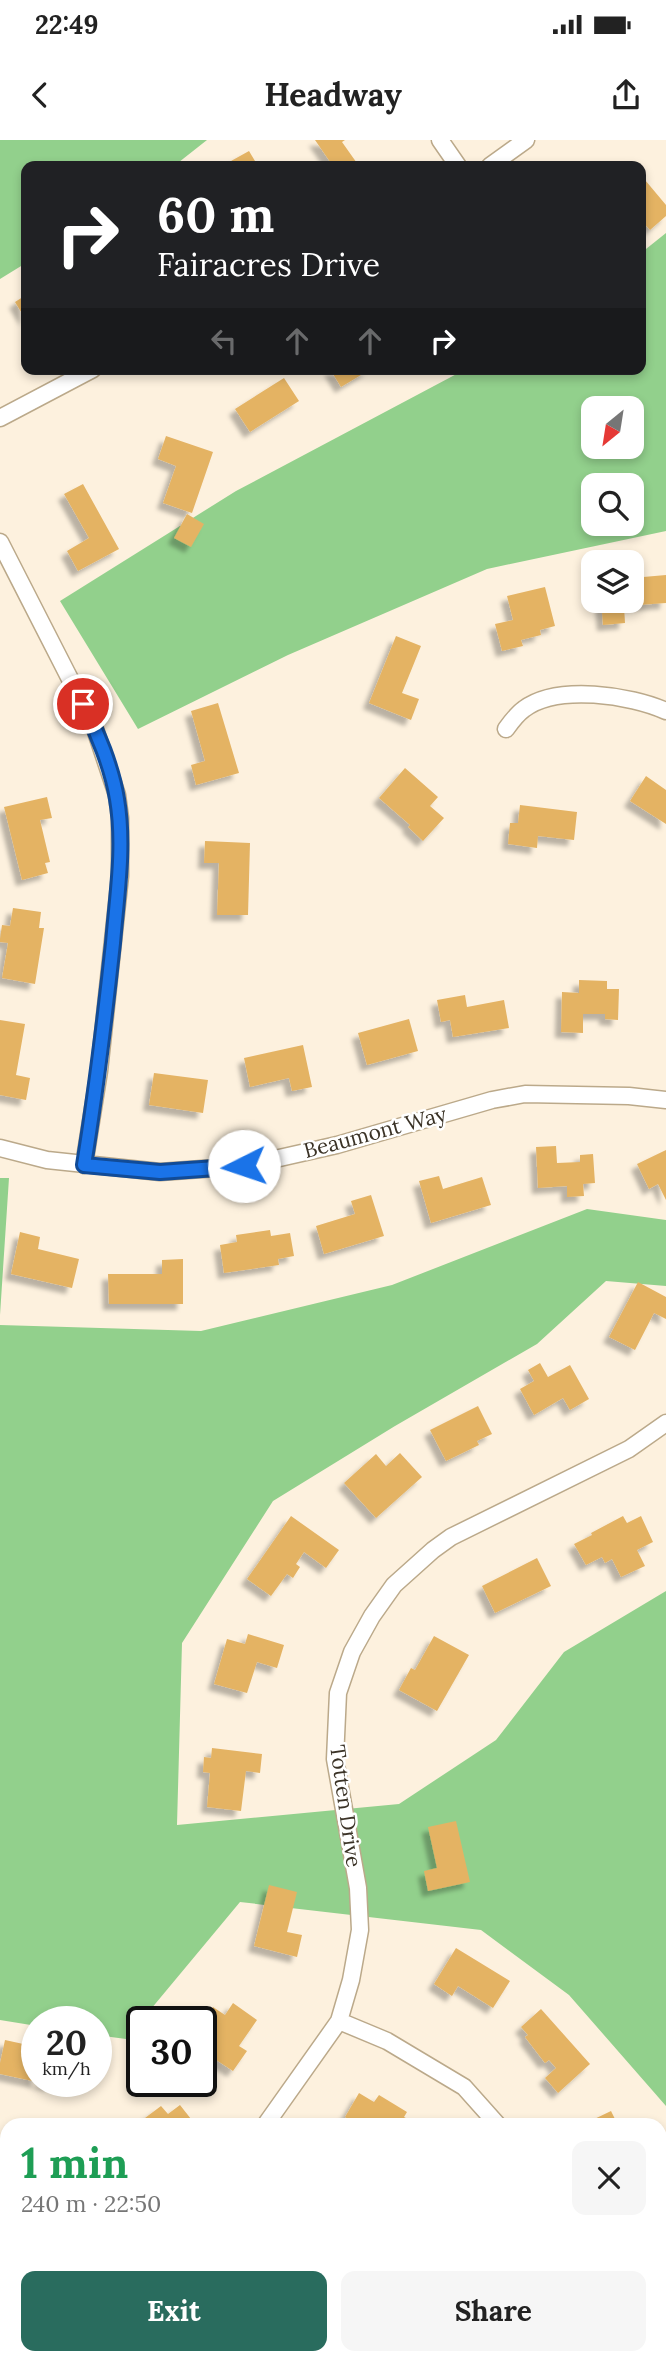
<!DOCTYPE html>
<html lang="en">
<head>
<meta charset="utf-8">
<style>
  body { margin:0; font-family:Lora,serif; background:#f6f6f6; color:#222; height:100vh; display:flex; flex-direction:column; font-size:26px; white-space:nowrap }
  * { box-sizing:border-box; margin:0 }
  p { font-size:23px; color:#767676 }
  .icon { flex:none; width:38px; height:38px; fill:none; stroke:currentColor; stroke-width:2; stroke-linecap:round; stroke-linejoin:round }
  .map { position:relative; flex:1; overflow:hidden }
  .panel { position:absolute; left:0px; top:1978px; width:667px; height:247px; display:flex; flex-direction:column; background:#fff; border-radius:21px 21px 0 0; box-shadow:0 4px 10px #0003 }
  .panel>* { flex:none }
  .banner { position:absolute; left:21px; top:21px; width:625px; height:214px; border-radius:14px; box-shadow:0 4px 10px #0003; background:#202124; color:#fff; overflow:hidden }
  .needle { width:46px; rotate:210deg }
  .controls { position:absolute; left:581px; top:256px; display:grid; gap:14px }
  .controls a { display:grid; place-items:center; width:63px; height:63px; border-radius:14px; background:#fff; box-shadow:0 4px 10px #0003; font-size:35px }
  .speed { position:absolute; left:21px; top:1866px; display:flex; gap:14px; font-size:35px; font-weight:700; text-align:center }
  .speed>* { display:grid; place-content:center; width:91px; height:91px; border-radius:50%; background:#fff; box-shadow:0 4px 10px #0003; line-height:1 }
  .speed small { font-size:18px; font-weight:400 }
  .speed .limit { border:4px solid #111; border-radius:10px; background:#fff; color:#111 }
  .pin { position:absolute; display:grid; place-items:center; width:60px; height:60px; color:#fff; margin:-30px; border:4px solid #fff; border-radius:50%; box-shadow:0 2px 7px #0007 }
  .me { position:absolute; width:77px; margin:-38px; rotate:266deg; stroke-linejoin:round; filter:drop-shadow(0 0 5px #0008) }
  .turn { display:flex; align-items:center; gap:24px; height:147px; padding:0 21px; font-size:32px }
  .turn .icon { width:91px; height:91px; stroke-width:2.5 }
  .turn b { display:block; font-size:49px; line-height:60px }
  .lanes { display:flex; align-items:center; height:66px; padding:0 21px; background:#0003; justify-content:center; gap:35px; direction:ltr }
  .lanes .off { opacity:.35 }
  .round { display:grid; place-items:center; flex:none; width:74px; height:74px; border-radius:14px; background:#f6f6f6 }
  .head { display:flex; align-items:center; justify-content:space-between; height:119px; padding:0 21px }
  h1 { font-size:42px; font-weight:800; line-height:52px; color:#1e9e55 }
  .cta { display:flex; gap:14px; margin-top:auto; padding:14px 21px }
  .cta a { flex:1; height:80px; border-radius:14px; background:#296c5e; color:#fff; font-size:28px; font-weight:800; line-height:80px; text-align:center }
  .cta a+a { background:#f6f6f6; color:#222 }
  .status { display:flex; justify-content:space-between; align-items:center; height:49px; padding:0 35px; background:#fff; direction:ltr }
  .status svg { height:19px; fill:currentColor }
  header { display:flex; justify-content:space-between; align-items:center; height:91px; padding:0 21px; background:#fff; font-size:32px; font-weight:800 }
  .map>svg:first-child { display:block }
  .forest { fill:#92d08c; fill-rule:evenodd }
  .building { fill:#e4b364; filter:url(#shadow) }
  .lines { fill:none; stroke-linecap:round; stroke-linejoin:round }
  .minor-casing { stroke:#bba98a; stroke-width:19 }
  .minor { stroke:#fff; stroke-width:16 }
  .route-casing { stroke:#114b97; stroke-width:18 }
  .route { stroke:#1a73e8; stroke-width:12 }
  .labels { text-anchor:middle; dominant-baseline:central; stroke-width:5; stroke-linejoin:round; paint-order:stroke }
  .street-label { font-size:21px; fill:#3a3226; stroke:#fff }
</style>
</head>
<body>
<div class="status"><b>22:49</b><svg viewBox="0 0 49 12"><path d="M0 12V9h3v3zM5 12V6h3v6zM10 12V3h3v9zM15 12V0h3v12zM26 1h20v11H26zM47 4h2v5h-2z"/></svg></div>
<header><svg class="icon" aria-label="back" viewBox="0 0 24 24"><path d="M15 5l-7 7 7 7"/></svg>Headway<svg class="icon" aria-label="share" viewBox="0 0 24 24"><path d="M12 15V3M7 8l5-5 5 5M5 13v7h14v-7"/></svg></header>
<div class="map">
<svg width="666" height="2223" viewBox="0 0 666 2223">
  <defs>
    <filter id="shadow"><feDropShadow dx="-6" dy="6" stdDeviation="2" flood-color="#0004"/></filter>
  </defs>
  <rect width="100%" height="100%" fill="#fdf1de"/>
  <path class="forest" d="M0 0H207L174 26H26V123L0 139Z
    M666 93V391L487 429 288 515 138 589 60 461 236 351 466 229H640L641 113ZM593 268H632V306H593ZM593 345H632V383H593Z
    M0 1038H9L0 1175Z
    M587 1069 666 1080V1146L606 1141 537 1204 395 1286 273 1361 182 1503 177 1685 399 1664 496 1600 564 1512 666 1451V1966L569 1855 481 1790 240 1762 126 1899 96 1895V1881H37V1886L0 1880V1185L201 1191 392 1145Z
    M298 2217H458V2223H300Z"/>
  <path class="building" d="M315 0H345L342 2 359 26H333Z
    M249 11 258 26H222Z
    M640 34 666 65V76L650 90 640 79Z
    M26 155V180L15 162Z
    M330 229H371L341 247Z
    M284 238 299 261 250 292 235 269Z
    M166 296 213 312 192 373 163 363 176 326 158 319Z
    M83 344 119 409 78 431 67 411 89 398 64 354Z
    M187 374 204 384 191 407 174 398Z
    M666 435V463L624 466 625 483 603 485 601 460H632V438Z
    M545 447 555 486 540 490 541 495 521 500 523 506 502 511 495 484 513 480 507 456Z
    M396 496 421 506 402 553 419 559 411 580 369 563Z
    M218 563 239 633 196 645 191 625 205 621 191 571Z
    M405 628 438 657 430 666 444 678 423 701 408 687 410 685 379 658Z
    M646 636 666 650V684L630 661Z
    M47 657 52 678 40 680 50 722 45 723 48 733 22 740 4 667Z
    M520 665 577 672 574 700 538 696 537 708 508 704 510 683H518Z
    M205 701 250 703 248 775H217L219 723H204Z
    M13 768 41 772 39 788H44L35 844 2 838 8 803 0 802V799L2 785 10 786Z
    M579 840 607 841V849H619L618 880 605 879V874H583V893L561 892 562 852 579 853Z
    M465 855 467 867 504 860 509 888 453 897 450 880 441 882 437 860Z
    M409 879 418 911 367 925 358 893Z
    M0 880 25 884 16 935 30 938 26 960 0 955Z
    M303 905 312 947 292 951 289 938 250 947 244 918Z
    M154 933 208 940 203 973 149 965Z
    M556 1006 557 1023 580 1022V1015L593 1014 595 1043 583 1044 584 1056 567 1057V1046L538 1048 536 1007Z
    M666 1010V1060L658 1044 649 1049 637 1024Z
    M439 1036 443 1049 482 1037 491 1065 431 1083 419 1041Z
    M371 1055 384 1096 324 1114 316 1086 355 1074 351 1061Z
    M270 1090 271 1096 290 1093 294 1116 278 1119 279 1125 224 1133 220 1105 237 1102 236 1095Z
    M20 1092 40 1097 38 1109 79 1119 72 1148 11 1134Z
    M183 1119V1164H109L108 1134H162V1120Z
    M638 1142 666 1157V1179L654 1173 635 1210 609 1197Z
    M540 1223 548 1237 570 1225 589 1259 570 1270 563 1258 534 1275 520 1249 534 1241 528 1230Z
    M478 1266 492 1294 477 1301 479 1305 446 1321 430 1290Z
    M400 1313 422 1337 376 1378 344 1343 376 1314 386 1326Z
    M291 1376 339 1410 326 1428 304 1412 296 1424 300 1427 293 1438 287 1434 271 1456 247 1439Z
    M623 1376 627 1383 641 1376 653 1402 637 1410 645 1426 621 1437 612 1419 605 1423 602 1417 586 1425 574 1404 592 1395 591 1393Z
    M537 1418 551 1446 495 1473 482 1446Z
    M248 1494 284 1505 277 1528 257 1522 247 1553 214 1544 227 1499 245 1504Z
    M434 1496 469 1515 437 1571 399 1550 411 1528 415 1530Z
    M212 1608 262 1614 260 1633 246 1631 241 1671 207 1667 210 1633 203 1632 204 1617 211 1618Z
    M456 1681 470 1742 428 1751 424 1731 437 1728 428 1687Z
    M269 1745 297 1752 287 1792 302 1795 297 1817 254 1806Z
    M456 1808 510 1841 493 1868 458 1846 452 1856 434 1844Z
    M233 1863 257 1880 239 1906 247 1911 233 1931 201 1910 216 1886 205 1878 213 1867 225 1875Z
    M541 1869 590 1924 558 1953 545 1938 556 1928 549 1920 545 1923 525 1897 528 1895 521 1887Z
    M5 1900 37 1907V1941H52L51 1945 0 1934V1923Z
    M359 1953 374 1962 379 1955 407 1972 404 1977 417 1984H356L345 1977Z
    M180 1965 191 1979 184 1984H137L161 1966 168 1974Z
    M611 1971 617 1983 624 1980 626 1984H584Z
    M660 2099 666 2120V2139L660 2141Z
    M666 2198V2223H652V2221L643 2223 642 2217H660V2200Z
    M51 2217H66L77 2223H48Z
    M471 2217H494V2223H471Z"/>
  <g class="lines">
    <defs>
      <path id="minor" d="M440 0 458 26
        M490 26 526 0
        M0 278 93 229
        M0 402 94 586 117 655 120 678V736L99 931 84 1025
        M506 589C511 582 517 574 524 569 557 544 631 555 666 571
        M0 1008 47 1020 160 1032 244 1026 337 1005 492 960 525 954 629 956 666 960
        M339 1881 387 1901 464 1947 497 1984
        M266 1984 339 1881 351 1840 360 1790 358 1748 335 1619 338 1553 352 1512 372 1476 394 1445 433 1410 451 1397 629 1309 666 1283
        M0 2027 7 2029
        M563 2217 564 2223
        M153 2223 154 2217"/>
    </defs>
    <use href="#minor" class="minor-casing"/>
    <use href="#minor" class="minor"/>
  </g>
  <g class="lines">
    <defs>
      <path id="route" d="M83 564C97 591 112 628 117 659 125 706 117 755 113 803 105 877 96 951 84 1025L160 1032 244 1026"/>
    </defs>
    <use href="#route" class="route-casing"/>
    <use href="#route" class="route"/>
  </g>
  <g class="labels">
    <g class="street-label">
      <text transform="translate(375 992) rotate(-15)">Beaumont Way</text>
      <text transform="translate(346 1666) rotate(82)">Totten Drive</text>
    </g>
  </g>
</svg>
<div class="controls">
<a><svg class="needle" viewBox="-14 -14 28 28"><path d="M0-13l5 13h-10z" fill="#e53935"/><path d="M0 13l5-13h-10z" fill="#767676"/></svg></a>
<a><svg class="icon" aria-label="search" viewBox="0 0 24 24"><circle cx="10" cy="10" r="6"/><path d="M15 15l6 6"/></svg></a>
<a><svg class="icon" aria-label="layers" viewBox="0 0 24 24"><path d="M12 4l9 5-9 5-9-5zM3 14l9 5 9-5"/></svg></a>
</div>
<div class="speed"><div>20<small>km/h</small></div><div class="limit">30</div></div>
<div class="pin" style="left:83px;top:564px;background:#d93025"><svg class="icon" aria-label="arrive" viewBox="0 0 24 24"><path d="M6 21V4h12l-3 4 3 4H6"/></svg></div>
<svg class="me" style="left:244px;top:1026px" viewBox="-20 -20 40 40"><circle r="19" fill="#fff"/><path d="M0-13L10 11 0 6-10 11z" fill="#1a73e8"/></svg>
<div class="banner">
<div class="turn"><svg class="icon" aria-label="right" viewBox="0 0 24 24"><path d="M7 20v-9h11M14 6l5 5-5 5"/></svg><div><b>60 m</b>Fairacres Drive</div></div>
<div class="lanes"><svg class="icon off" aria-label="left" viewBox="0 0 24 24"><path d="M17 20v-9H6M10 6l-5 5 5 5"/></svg><svg class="icon off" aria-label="ahead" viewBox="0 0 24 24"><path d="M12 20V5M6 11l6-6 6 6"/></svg><svg class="icon off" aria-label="ahead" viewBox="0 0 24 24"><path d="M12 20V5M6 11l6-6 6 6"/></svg><svg class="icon" aria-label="right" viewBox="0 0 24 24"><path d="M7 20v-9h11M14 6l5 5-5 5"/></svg></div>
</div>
<section class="panel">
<div class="head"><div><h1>1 min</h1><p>240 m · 22:50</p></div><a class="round"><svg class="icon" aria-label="close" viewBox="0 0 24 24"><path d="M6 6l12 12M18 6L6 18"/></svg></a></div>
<div class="cta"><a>Exit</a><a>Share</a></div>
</section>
</div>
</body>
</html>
